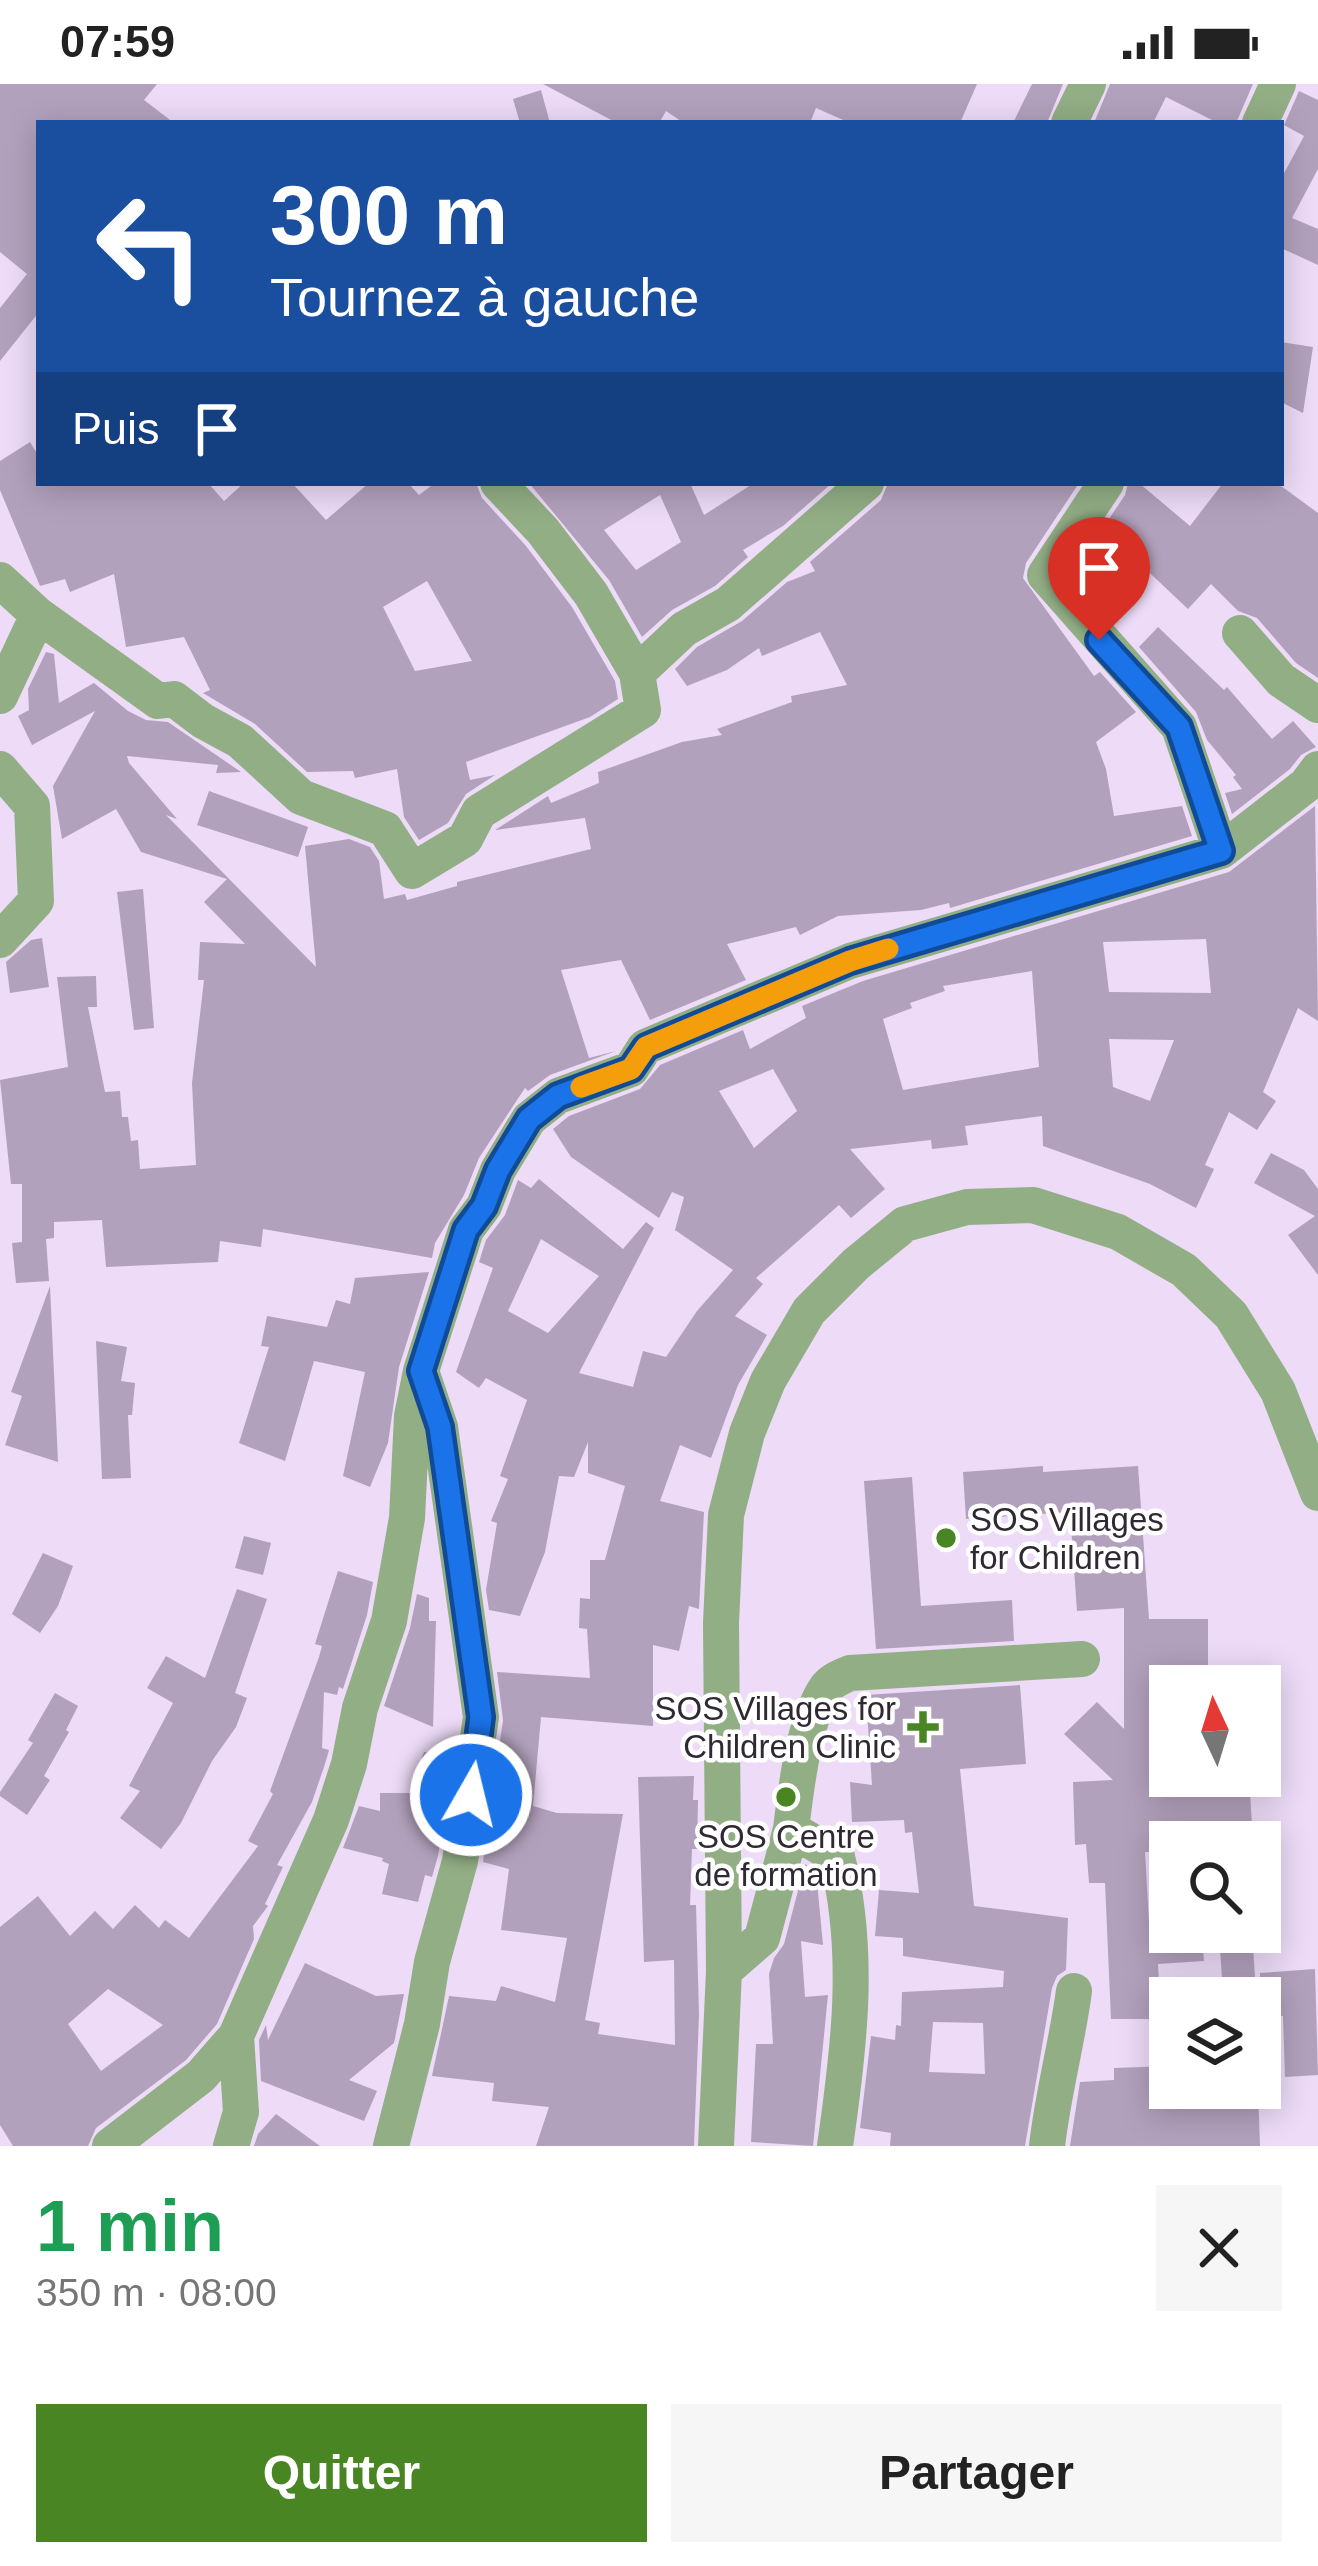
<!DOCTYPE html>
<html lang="fr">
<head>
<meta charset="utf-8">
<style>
  body { margin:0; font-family:Helvetica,sans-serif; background:#f6f6f6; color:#222; height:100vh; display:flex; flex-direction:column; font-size:45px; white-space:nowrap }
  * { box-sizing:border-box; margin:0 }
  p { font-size:39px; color:#767676 }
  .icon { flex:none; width:66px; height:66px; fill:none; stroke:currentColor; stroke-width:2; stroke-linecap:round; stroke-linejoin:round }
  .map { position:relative; height:2062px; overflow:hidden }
  .side { display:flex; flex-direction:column; background:#fff; flex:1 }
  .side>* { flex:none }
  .top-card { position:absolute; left:36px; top:36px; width:1248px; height:366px; border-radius:0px; box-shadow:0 6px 30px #0003; background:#1a4fa0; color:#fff; overflow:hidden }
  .needle { width:78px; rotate:356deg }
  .fabs { position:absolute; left:1149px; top:1581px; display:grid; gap:24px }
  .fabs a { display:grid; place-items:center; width:132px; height:132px; border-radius:0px; background:#fff; box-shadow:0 6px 30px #0003; font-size:60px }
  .pin { position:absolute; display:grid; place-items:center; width:102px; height:102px; color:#fff; margin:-123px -51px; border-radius:50% 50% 50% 0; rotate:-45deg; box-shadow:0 0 12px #0007 }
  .pin .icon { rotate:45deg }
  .me { position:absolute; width:132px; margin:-66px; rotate:8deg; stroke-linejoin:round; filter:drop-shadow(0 0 9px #0008) }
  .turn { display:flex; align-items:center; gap:42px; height:252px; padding:0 36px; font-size:54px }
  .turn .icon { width:156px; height:156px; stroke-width:2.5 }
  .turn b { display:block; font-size:84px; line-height:102px }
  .then { display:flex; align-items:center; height:114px; padding:0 36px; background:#0003; gap:24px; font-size:45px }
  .round { display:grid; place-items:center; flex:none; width:126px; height:126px; border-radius:0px; background:#f6f6f6 }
  .summary { display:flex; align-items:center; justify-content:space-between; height:204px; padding:0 36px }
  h1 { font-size:72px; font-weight:800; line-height:90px; color:#1e9e55 }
  .button { display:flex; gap:24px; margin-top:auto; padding:24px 36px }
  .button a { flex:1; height:138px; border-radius:0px; background:#4a8523; color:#fff; font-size:48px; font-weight:800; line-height:138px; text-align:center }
  .button a+a { background:#f6f6f6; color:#222 }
  .status { display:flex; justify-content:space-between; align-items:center; height:84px; padding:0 60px; background:#fff; direction:ltr }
  .status svg { height:33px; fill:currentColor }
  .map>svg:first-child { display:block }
  .building { fill:#b2a1bc; fill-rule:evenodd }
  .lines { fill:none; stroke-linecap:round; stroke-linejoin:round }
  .minor { stroke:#92ae85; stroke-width:36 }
  .route-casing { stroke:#114b97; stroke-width:30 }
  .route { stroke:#1a73e8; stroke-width:21 }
  .slow { stroke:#f59e0b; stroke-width:21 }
  .poi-dot { fill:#4a8523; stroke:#fff; stroke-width:4.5 }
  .labels { text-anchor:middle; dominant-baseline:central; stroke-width:9; stroke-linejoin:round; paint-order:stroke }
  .poi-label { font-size:33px; fill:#302934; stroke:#fff; text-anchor:start }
</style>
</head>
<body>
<div class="status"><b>07:59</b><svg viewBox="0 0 49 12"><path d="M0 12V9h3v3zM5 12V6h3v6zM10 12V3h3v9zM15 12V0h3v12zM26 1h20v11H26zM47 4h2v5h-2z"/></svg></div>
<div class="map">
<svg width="1318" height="2062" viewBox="0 0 1318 2062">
  <rect width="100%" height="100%" fill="#eddbf7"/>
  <path class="building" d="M0 0H157L144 16 174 39H39V228L0 277V224L27 190 0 168Z
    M543 0H977L960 39H850L816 24 810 39H684L666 27 659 39H617Z
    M1032 0H1063L1047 39H1013Z
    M1110 0H1253L1236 39H1218L1166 13 1153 39H1094Z
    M541 6 550 39H520L513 15Z
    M1299 7 1318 16V85L1292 134 1318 145V181L1281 164V95L1304 52 1284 41Z
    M1281 258 1313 263 1303 329 1281 318Z
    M30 358 39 373V399H208L224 417 244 399H292L326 436 369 399H408L419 411 435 399H476L482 414 526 462 572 523 615 597 618 615 590 633 466 678 470 696 495 691 466 710 448 739 419 756 404 733 397 685 355 694 353 687 307 688 255 640 203 609 210 606 184 553 126 563 114 490 70 508 65 495 40 502 0 406V377ZM427 497 472 577 415 587 383 523Z
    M529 399H690L704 431 754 399H832L783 442 743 466 748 473 715 502 672 526 642 553 609 496ZM660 411 681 458 636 486 604 446Z
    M888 399H1079L1026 479 1023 494 1094 592 1100 588 1136 628 1096 658 1106 685 1114 732 1182 722 1192 752 950 824 949 819 921 826 838 832 800 851 796 843 727 860 746 896 650 936 621 876 561 886 589 974 616 967 550 991 528 1007 525 1004 479 1074 464 1111 435 1159 432 1174 263 1145 261 1163 220 1157 218 1178 106 1183 102 1136 54 1138V1154L46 1155 49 1197 16 1199 12 1159 22 1158V1100H11L0 996 68 983 57 893 96 892 97 923H88L105 1008 120 1007 122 1033H128L131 1057 138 1056 140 1085 196 1081 192 999 204 896H198L200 858 245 860 204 818 227 795 141 768 116 725 62 755 53 702 95 627 32 661 18 632 29 626 28 605 46 568 54 570 59 619 94 599 128 627 146 636 168 638 241 688 216 689 218 681 127 672 129 679 177 735 166 731 316 883 305 762 349 755 370 763 379 777 384 815 405 810 407 816 457 802V798L591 765 585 734 495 746 548 712 551 719 599 699 598 688 682 658 722 651 717 645 792 618 791 612 847 601 820 548 762 572 759 564 727 586 687 602 675 585 697 563 742 537 787 498 815 487 810 478 881 416Z
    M1128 399H1139L1190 442 1223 399H1277L1318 429V594L1296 579 1257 534 1238 527 1211 500 1188 525 1136 476 1125 490 1119 486 1093 511 1073 489 1125 411Z
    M1158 543 1224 606 1227 603 1272 655 1293 637 1316 663 1301 671 1290 685 1232 730 1225 709 1242 705 1233 693 1236 691 1207 656 1196 628 1139 563Z
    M209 707 308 743 298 773 197 741Z
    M1315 722 1318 937 1298 924 1263 1008 1276 1017 1257 1046 1229 1028 1205 1081 1214 1085 1196 1124 1150 1100 1043 1062 1042 1032 965 1042 968 1061 932 1065 931 1056 850 1065 885 1105 851 1134 839 1121 756 1194 763 1200 735 1232 767 1251 738 1301 711 1374 680 1361 660 1417 704 1428 699 1525 689 1522 679 1567 653 1561V1642L541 1633 533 1722 557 1729 623 1730 585 1936 600 1939 598 1950 675 1961 674 1876 644 1878 638 1693 694 1692 693 1716H698L697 1765H692L690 1821H696L699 1931 694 2062H536L549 2023 492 2017 494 1999 432 1992 449 1912 496 1917 501 1902 555 1918 567 1854 501 1846 509 1785 483 1778 503 1636 497 1588 590 1594 587 1545 579 1544 580 1514 590 1515V1476H605L625 1402 588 1389V1358L574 1393 559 1392 545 1468 520 1532 489 1526 486 1506 497 1439 491 1437 508 1395 500 1392 527 1316 486 1294 479 1304 456 1288 493 1184 479 1178 486 1156 505 1131 518 1096 531 1104 539 1095 623 1165 646 1138 654 1144 579 1289 633 1303 643 1267 666 1273 697 1227 733 1186 675 1146 684 1113 672 1108 659 1134 571 1073 553 1045 569 1032 640 1005 660 981 743 946 750 965 806 934 802 922 863 897 1229 788ZM1206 855 1211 909 1109 908 1103 858ZM1032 887 1039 983 903 1006 883 935 912 924 910 919 945 907 943 902ZM1109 955 1174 956 1150 1017 1113 1003ZM773 985 797 1027 754 1064 719 1007ZM541 1155 599 1192 548 1249 508 1227Z
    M143 805 154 944 134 946 117 808Z
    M42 854 49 903 10 909 6 878 31 856Z
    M1271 1069 1304 1086 1318 1105V1191L1288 1151 1315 1132 1254 1099Z
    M429 1188 399 1283 388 1359 370 1403 343 1392 365 1288 314 1277 285 1377 239 1359 269 1263 261 1262 267 1232 327 1243 336 1216 350 1220 355 1194Z
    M50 1202 58 1378 5 1361 22 1312 11 1308Z
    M96 1257 127 1263 121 1297 135 1299 132 1331H128L131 1394 102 1395Z
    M1043 1382V1388L1138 1382 1149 1535H1208V1602H1170V1692H1249L1253 1758H1157V1768H1145L1150 1856 1202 1852 1204 1877 1158 1880 1161 1935H1111L1105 1799H1089L1086 1760 1075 1761 1073 1698 1113 1696 1064 1650 1097 1618 1124 1645V1524L1077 1527 1070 1428 966 1435 963 1388Z
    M912 1393 921 1522 1012 1516 1014 1557 876 1565 864 1397Z
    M244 1452 271 1459 263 1491 235 1484Z
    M43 1469 73 1482 58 1522 40 1549 12 1530Z
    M338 1487 373 1498 367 1531 343 1605 339 1603 337 1611 324 1608 322 1664 329 1666 325 1680 312 1718 277 1781 283 1783 265 1820 268 1822 253 1842 254 1855 217 1940 186 1976 96 2044 88 2062H13L0 2041V1843L38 1812 70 1852 95 1827 113 1845 135 1821 159 1844 165 1836 189 1854 258 1762 248 1757 273 1710 270 1707 319 1573 322 1562 315 1560ZM108 1905 163 1941 101 1987 68 1940Z
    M237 1505 267 1515 235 1609 247 1614 236 1643 212 1677 181 1739 161 1765 120 1734 140 1707 129 1702 173 1619 147 1604 166 1572 205 1594Z
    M417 1510 429 1514V1537H436L433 1643 384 1622 410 1544Z
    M1020 1601 1026 1680 960 1685 974 1822 1068 1834 1066 1886 1057 1892 1052 1904 1025 2062H890L891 2049 860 2044 871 1952 895 1956 896 1941 901 1942 902 1908 1003 1903 1004 1887 903 1872V1854L875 1852 879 1806 919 1809 912 1748 905 1749 904 1736 852 1738 850 1698 872 1701 866 1611ZM933 1938 983 1939 985 1990 929 1988Z
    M55 1609 78 1622 66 1646 69 1648 44 1692 50 1696 27 1731 0 1712V1708L33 1659 28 1656Z
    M424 1668 453 1671 438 1772 432 1793 425 1791 418 1818 382 1810 389 1780 382 1777 383 1774 343 1764 359 1722 380 1727V1709H410Z
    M805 1780 816 1787 823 1861 801 1857 805 1913 828 1911 813 2062 751 2058 756 1960H773L769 1890 774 1874 784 1860Z
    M1253 1863 1256 1907 1223 1909 1220 1865Z
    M305 1879 376 1912 404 1910 394 1959 349 1996 377 2007 364 2037 261 1997 259 1956 266 1941 268 1956Z
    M1315 1885 1318 1991 1285 1993 1283 1932 1260 1933V1889Z
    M1170 1982V2004H1258L1260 2062H1070L1080 1998 1114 1996V1984Z
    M276 2030 320 2062H254L258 2050Z"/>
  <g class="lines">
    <path class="minor" d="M1069 39 1088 0
      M1260 39 1278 0
      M498 399 543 447 591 510 637 589
      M1106 399 1045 491 1179 643 1221 767
      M0 496 38 531 158 617 174 615 203 637 240 657 301 713 385 745 412 787 465 755 479 728 643 626 637 589 684 545 728 520 866 399
      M1240 549 1281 596 1318 621
      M0 612 38 531
      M0 685 32 722 36 817 0 856
      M791 1745C796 1705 803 1638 826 1604 832 1596 841 1593 850 1589L1082 1575
      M724 1887 762 1854 791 1745 837 1773C861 1870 849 1965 835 2062
      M110 2062 201 1992 236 1952 331 1736 349 1680 360 1624 389 1537 407 1434 412 1332 421 1287 466 1146 484 1122 498 1086 529 1035 558 1012 631 985 645 963 850 877 1221 767 1306 701 1318 685
      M231 2062 241 2028 236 1952
      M391 2062 422 1940 432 1878 460 1777 481 1633 440 1343 422 1290
      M716 2062 724 1887 721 1539 726 1431 747 1349 768 1297 809 1227 856 1180 905 1140 967 1123 1033 1121 1118 1148 1184 1186 1231 1231 1278 1307 1318 1409
      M1047 2062C1053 2009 1067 1959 1074 1907"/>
  </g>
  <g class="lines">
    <defs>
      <path id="route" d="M471 1711 481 1633 440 1343 421 1287 466 1146 484 1122 498 1086 529 1035 558 1012 631 985 646 963 850 877 1221 767 1179 643 1099 556"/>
    </defs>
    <use href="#route" class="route-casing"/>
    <use href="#route" class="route"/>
    <path class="slow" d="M581 1003 631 985 646 963 850 877 888 865"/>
  </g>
  <g class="poi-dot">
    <circle cx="946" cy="1454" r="12"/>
    <path d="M917 1625h12v12h12v12h-12v12h-12v-12h-12v-12h12z"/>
    <circle cx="786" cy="1713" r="12"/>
  </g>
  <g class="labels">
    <g class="poi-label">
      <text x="970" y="1435">SOS Villages<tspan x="970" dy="38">for Children</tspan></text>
      <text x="896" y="1624" text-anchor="end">SOS Villages for<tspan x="896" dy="38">Children Clinic</tspan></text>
      <text x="786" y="1752" text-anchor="middle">SOS Centre<tspan x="786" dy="38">de formation</tspan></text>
    </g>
  </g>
</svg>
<div class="fabs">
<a><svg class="needle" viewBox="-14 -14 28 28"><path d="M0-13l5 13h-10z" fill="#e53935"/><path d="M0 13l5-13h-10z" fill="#767676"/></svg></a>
<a><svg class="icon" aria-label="search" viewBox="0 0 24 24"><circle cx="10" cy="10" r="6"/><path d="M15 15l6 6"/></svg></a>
<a><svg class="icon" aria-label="layers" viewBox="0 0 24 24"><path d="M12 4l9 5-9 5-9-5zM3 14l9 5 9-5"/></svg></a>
</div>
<div class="pin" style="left:1099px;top:556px;background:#d93025"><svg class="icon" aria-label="arrive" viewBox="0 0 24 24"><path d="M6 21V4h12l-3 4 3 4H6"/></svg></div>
<svg class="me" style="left:471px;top:1711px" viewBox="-20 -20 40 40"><circle r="17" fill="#1a73e8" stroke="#fff" stroke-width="3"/><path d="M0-11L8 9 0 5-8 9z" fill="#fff"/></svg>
<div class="top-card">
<div class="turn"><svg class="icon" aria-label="left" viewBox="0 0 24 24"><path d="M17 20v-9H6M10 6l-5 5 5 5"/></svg><div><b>300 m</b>Tournez à gauche</div></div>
<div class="then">Puis<svg class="icon" aria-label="arrive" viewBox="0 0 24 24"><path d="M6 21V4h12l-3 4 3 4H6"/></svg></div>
</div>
</div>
<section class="side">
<div class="summary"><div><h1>1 min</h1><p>350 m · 08:00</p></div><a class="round"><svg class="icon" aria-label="close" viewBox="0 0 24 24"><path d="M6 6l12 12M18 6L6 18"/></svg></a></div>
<div class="button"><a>Quitter</a><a>Partager</a></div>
</section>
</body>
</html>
